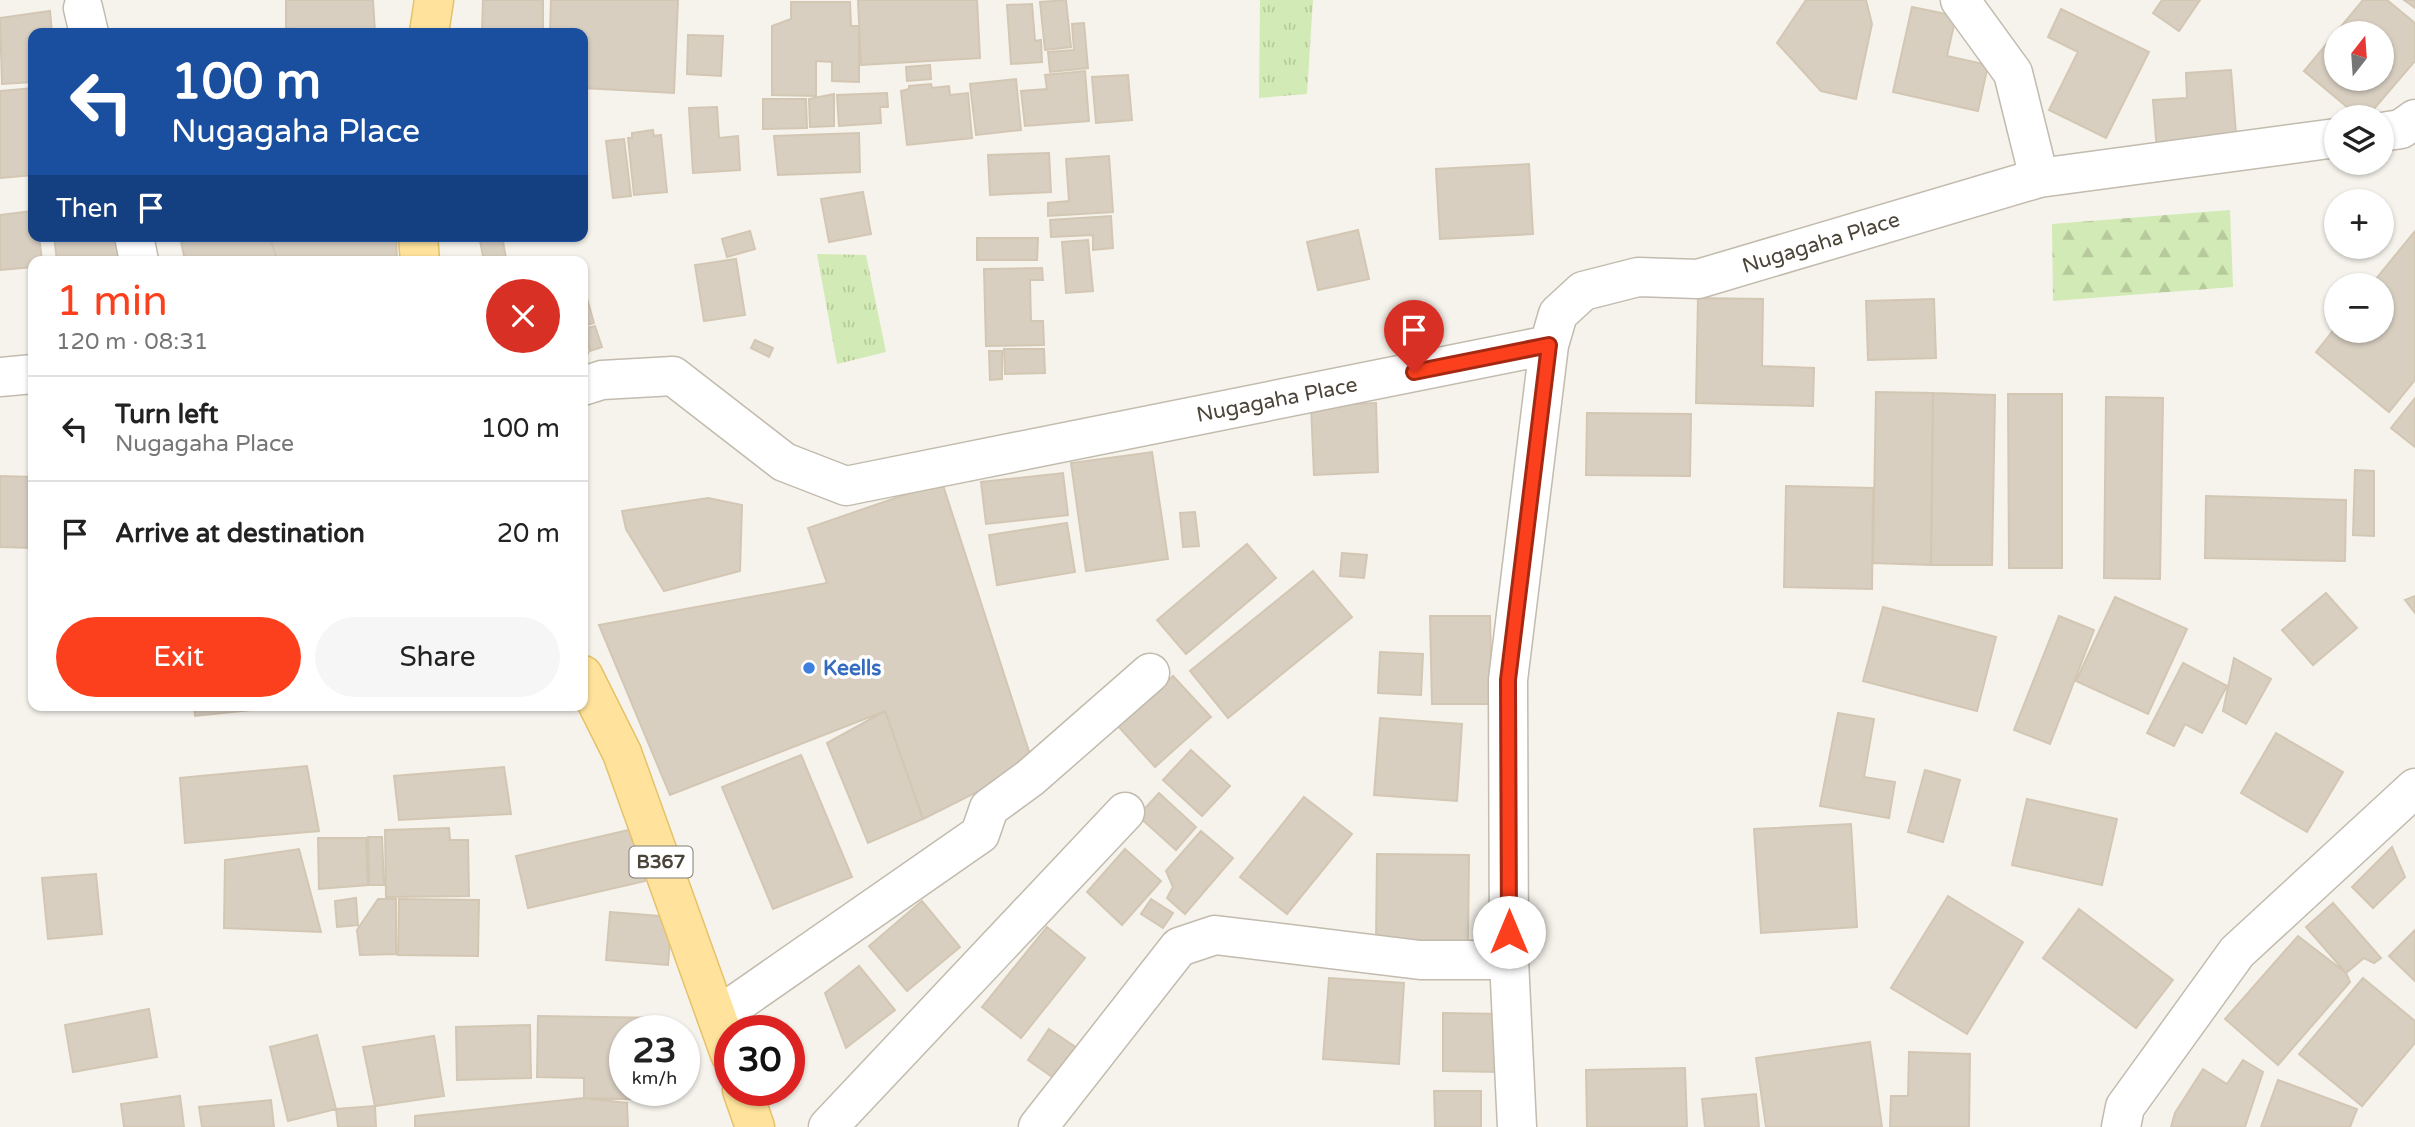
<!DOCTYPE html>
<html lang="en">
<head>
<meta charset="utf-8">
<style>
  body { margin:0; font-family:"Varela Round",sans-serif; background:#f6f6f6; color:#222; height:100vh; display:flex; flex-direction:column; font-size:26px; white-space:nowrap }
  * { box-sizing:border-box; margin:0 }
  p { font-size:23px; color:#767676 }
  .icon { flex:none; width:38px; height:38px; fill:none; stroke:currentColor; stroke-width:2; stroke-linecap:round; stroke-linejoin:round }
  .map { position:relative; flex:1; overflow:hidden }
  .panel { position:absolute; left:28px; top:256px; width:560px; height:455px; display:flex; flex-direction:column; background:#fff; border-radius:14px; box-shadow:0 2px 5px #0004 }
  .panel>* { flex:none }
  .banner { position:absolute; left:28px; top:28px; width:560px; height:214px; border-radius:14px; box-shadow:0 2px 5px #0004; background:#1a4fa0; color:#fff; overflow:hidden }
  .needle { width:46px; rotate:17deg }
  .tools { position:absolute; left:2324px; top:21px; display:grid; gap:14px }
  .tools a { display:grid; place-items:center; width:70px; height:70px; border-radius:50%; background:#fff; box-shadow:0 2px 5px #0004; font-size:35px }
  .speed { position:absolute; left:609px; top:1015px; display:flex; gap:14px; font-size:35px; font-weight:700; text-align:center }
  .speed>* { display:grid; place-content:center; width:91px; height:91px; border-radius:50%; background:#fff; box-shadow:0 2px 5px #0004; line-height:1 }
  .speed small { font-size:18px; font-weight:400 }
  .speed .limit { border:10px solid #d22; background:#fff; color:#111 }
  .pin { position:absolute; display:grid; place-items:center; width:60px; height:60px; color:#fff; margin:-72px -30px; border-radius:50% 50% 50% 0; rotate:-45deg; box-shadow:0 0 7px #0007 }
  .pin .icon { rotate:45deg }
  .me { position:absolute; width:77px; margin:-38px; rotate:0deg; stroke-linejoin:round; filter:drop-shadow(0 0 5px #0008) }
  .turn { display:flex; align-items:center; gap:24px; height:147px; padding:0 28px; font-size:32px }
  .turn .icon { width:91px; height:91px; stroke-width:2.5 }
  .turn b { display:block; font-size:49px; line-height:60px }
  .then { display:flex; align-items:center; height:66px; padding:0 28px; background:#0003; gap:14px; font-size:26px }
  .round { display:grid; place-items:center; flex:none; width:74px; height:74px; border-radius:37px; background:#f6f6f6 }
  .overview { display:flex; align-items:center; justify-content:space-between; height:119px; padding:0 28px }
  h1 { font-size:42px; font-weight:600; line-height:52px; color:#fc3f1d }
  .button { display:flex; gap:14px; margin-top:auto; padding:14px 28px }
  .button a { flex:1; height:80px; border-radius:42px; background:#fc3f1d; color:#fff; font-size:28px; font-weight:600; line-height:80px; text-align:center }
  .button a+a { background:#f6f6f6; color:#222 }
  ul { padding:0; list-style:none }
  li { display:flex; align-items:center; gap:21px; height:105px; padding:0 28px; border-top:2px solid #e0e0e0 }
  li div { flex:1 }
  li b { display:block; font-size:26px }
  li em { font-style:normal }
  .map>svg:first-child { display:block }
  .grass { fill:url(#grass-tufts) }
  .forest { fill:url(#forest-firs) }
  .building { fill:#d8cfc1; stroke:#d3c7b4; stroke-width:2; fill-rule:evenodd }
  .lines { fill:none; stroke-linecap:round; stroke-linejoin:round }
  .minor-casing { stroke:#c2bbae; stroke-width:41 }
  .major-casing { stroke:#e6c16a; stroke-width:41 }
  .minor { stroke:#fff; stroke-width:38 }
  .major { stroke:#ffe39c; stroke-width:38 }
  .route-casing { stroke:#a42913; stroke-width:18 }
  .route { stroke:#fc3f1d; stroke-width:12 }
  .shop-dot { fill:#3f7fe0; stroke:#fff; stroke-width:2.5 }
  .labels { text-anchor:middle; dominant-baseline:central; stroke-width:7; stroke-linejoin:round; paint-order:stroke }
  .shield { fill:#fff; stroke:#817c74; stroke-width:2 }
  .shield-label { font-size:19px; font-weight:bold; fill:#4b4439 }
  .street-label { font-size:21px; fill:#4b4439; stroke:#fff }
  .shop-label { font-size:21px; font-weight:bold; fill:#366cbe; stroke:#fff; text-anchor:start }
</style>
</head>
<body>
<div class="map">
<svg width="2415" height="1127" viewBox="0 0 2415 1127">
  <defs>
    <pattern id="grass-tufts" width="24" height="20" patternUnits="userSpaceOnUse" patternTransform="scale(1.75)"><rect width="24" height="20" fill="#d2eab5"/><path d="M3 7l-1-3M5 7V3M7 7l1-3M15 17l-1-3M17 17v-4M19 17l1-3" fill="none" stroke="#b6ca9c"/></pattern>
    <pattern id="forest-firs" width="22" height="20" patternUnits="userSpaceOnUse" patternTransform="scale(1.75)"><rect width="22" height="20" fill="#d2eab5"/><path d="M5 1l3.5 6h-7zM16 11l3.5 6h-7z" fill="#b6ca9c"/></pattern>
  </defs>
  <rect width="100%" height="100%" fill="#f6f3ec"/>
  <path class="grass" d="M1260 0H1313L1307 94 1259 98Z
    M817 254 866 255 886 352 837 364Z"/>
  <path class="forest" d="M2230 210 2233 287 2053 301 2052 224Z"/>
  <path class="building" d="M286 0H373L375 33H329L286 28Z
    M483 0H543V33H482Z
    M551 0H678L674 93 583 88V33H550Z
    M858 0H977L980 58 861 65Z
    M1066 0 1071 47 1045 50 1040 2Z
    M1806 0H1866L1872 24 1856 99 1821 91 1777 43Z
    M2162 0H2200L2179 31 2153 13Z
    M2363 0H2387L2415 23V61L2367 117H2359L2304 71ZM2336 33H2382V79H2336Z
    M2404 0H2415V8Z
    M791 2H850L851 26H859V82L832 81V62L816 61V96L772 95V26L791 19Z
    M1032 4 1035 41 1041 40 1042 62 1011 64 1007 5Z
    M1912 7 1956 16 1947 56 1988 65 1978 111 1893 92Z
    M2061 9 2149 52 2106 138 2049 110 2078 52 2048 37Z
    M50 11 52 33H33V82L2 84 0 18Z
    M1084 23 1088 68 1050 72 1048 52 1074 50 1072 24Z
    M688 35 723 36 721 76 687 74Z
    M930 65 931 79 907 81 906 67Z
    M2231 70 2237 146 2157 152 2153 100 2187 98 2186 73Z
    M1085 71 1089 121 1025 126 1021 91 1047 89 1045 75Z
    M1128 75 1132 120 1096 123 1092 77Z
    M1016 79 1021 130 976 135 970 84Z
    M931 84 932 88 949 86 950 95 968 93 972 138 907 145 901 91 909 89V86Z
    M33 88V175L0 178V91Z
    M887 93 888 107H880L881 123 839 126 837 95Z
    M834 94V126L810 127 809 99Z
    M763 99H806L807 128 763 129Z
    M717 107 719 138 738 136 740 170 693 173 689 108Z
    M653 130 654 136 661 135 667 192 634 195 628 138H632V133Z
    M859 133 860 172 778 175 774 136Z
    M624 139 631 196 613 198 606 141Z
    M583 152 587 176 583 177Z
    M1049 153 1051 192 990 195 988 155Z
    M1109 156 1113 212 1048 216V203L1069 201 1066 159Z
    M1529 164 1533 234 1440 239 1436 169Z
    M863 192 871 234 829 242 821 199Z
    M33 211V236H39L42 261H33V267L0 270V215Z
    M1111 216 1113 248 1093 250V235L1051 237 1050 220Z
    M1358 230 1369 279 1318 290 1307 242Z
    M750 231 755 249 727 257 722 239Z
    M2415 231V380L2389 412 2316 352 2336 327V331H2382V285H2371Z
    M54 236H127L130 261H57Z
    M180 236H270L277 261H185Z
    M270 236H396L397 261H277Z
    M479 236H502L506 258 484 261Z
    M977 238H1038L1037 260H977Z
    M1088 240 1093 291 1066 293 1062 242Z
    M736 259 745 315 704 321 695 265Z
    M1042 268 1043 280H1030L1031 321H1043L1044 345 986 346 984 269Z
    M583 284 594 323 583 326Z
    M1698 298 1763 299 1762 366 1814 368 1813 406 1696 403Z
    M1934 299 1936 358 1868 360 1866 301Z
    M595 326 602 347 590 351 584 329Z
    M583 335 588 353 583 354Z
    M755 340 773 348 769 357 751 348Z
    M1004 349H1044L1045 373 1005 374Z
    M989 351H1002V379L990 380Z
    M1876 392 1933 393 1931 565 1873 563Z
    M1933 393 1995 395 1992 565H1931Z
    M2008 394H2062V568H2009Z
    M2106 397 2163 398 2160 579 2104 578Z
    M2415 398V447L2391 428Z
    M1376 403 1378 472 1314 475 1311 406Z
    M1587 413 1691 414 1690 476 1586 475Z
    M1152 452 1168 559 1086 571 1071 463Z
    M2355 470 2374 471V536L2353 535Z
    M1063 473 1068 515 986 524 981 482Z
    M0 476 33 477V548L0 547Z
    M942 482 1033 764 923 819 885 711 670 795 599 625 827 583 808 528Z
    M1786 486 1873 488 1872 589 1784 587Z
    M2206 496 2346 500 2345 561 2205 558Z
    M708 498 742 505 740 571 664 591 626 529 622 511Z
    M1195 512 1199 546 1183 547 1180 513Z
    M1067 523 1075 572 997 585 989 535Z
    M1247 544 1276 578 1186 654 1157 620Z
    M1342 553 1367 555 1364 578 1340 576Z
    M1313 571 1352 617 1228 718 1190 671Z
    M2326 593 2357 628 2313 665 2282 630Z
    M2415 596V613L2405 600Z
    M2115 597 2187 629 2148 714 2076 681Z
    M1883 607 1996 637 1977 711 1863 681Z
    M1430 616H1490L1492 704H1432Z
    M2059 616 2094 630 2050 744 2014 730Z
    M1380 652 1423 654 1421 695 1378 693Z
    M2234 658 2271 679 2246 724 2223 711Z
    M2183 663 2227 686 2202 733 2185 724 2174 746 2147 733Z
    M1173 676 1211 717 1155 767 1118 726Z
    M194 705H269L270 708 195 716Z
    M885 711 923 819 868 843 827 743Z
    M1838 713 1874 719 1864 777 1895 782 1889 818 1820 806Z
    M1380 718 1462 724 1457 801 1374 795Z
    M2276 733 2343 772 2307 832 2241 793Z
    M1191 750 1230 786 1202 816 1163 780Z
    M801 755 852 877 773 909 722 787Z
    M307 766 319 831 185 843 180 778Z
    M504 767 511 814 399 820 394 776Z
    M1925 770 1960 780 1943 842 1908 832Z
    M1159 793 1196 827 1176 850 1138 816Z
    M1304 797 1352 834 1287 914 1240 877Z
    M2027 799 2117 819 2102 885 2012 865Z
    M1851 824 1857 927 1761 933 1754 829Z
    M449 828 450 840H468L469 896 386 897 385 830Z
    M633 829 645 881 528 908 516 856Z
    M1201 831 1233 858 1185 914 1167 898 1173 887 1166 871Z
    M368 837H382L384 885H369Z
    M318 838H366L368 885 319 889Z
    M2392 847 2405 877 2373 908 2352 887Z
    M299 849 321 932 224 928 225 860Z
    M1125 849 1161 881 1122 925 1087 892Z
    M1377 854 1469 855 1468 944 1376 943Z
    M96 874 102 934 48 939 42 878Z
    M1948 896 2023 942 1967 1034 1891 988Z
    M356 898 358 925 337 927 335 901Z
    M378 899H396V954L360 955 357 930Z
    M399 899 479 900 478 956 398 955Z
    M1151 899 1173 913 1163 928 1141 914Z
    M922 901 960 947 907 991 869 946Z
    M2333 903 2381 958 2374 963 2364 958 2346 973 2306 927Z
    M2079 909 2173 980 2136 1028 2043 958Z
    M610 912 672 917 668 965 606 960Z
    M1047 927 1085 958 1021 1038 982 1007Z
    M2415 930V981L2389 956Z
    M2298 936 2346 973 2350 982 2278 1065 2225 1019Z
    M859 966 895 1010 846 1048 825 993Z
    M1329 978 1404 983 1399 1064 1323 1059Z
    M2363 978 2415 1021V1043L2362 1106 2299 1054Z
    M149 1009 157 1057 73 1072 65 1025Z
    M1443 1013 1501 1014 1500 1072 1443 1071Z
    M538 1016 664 1018V1031H625V1090H664V1100L584 1098V1078L537 1077Z
    M530 1025 531 1078 457 1080 456 1027Z
    M1049 1029 1083 1052 1061 1083 1028 1060Z
    M317 1035 336 1109 288 1121 270 1047Z
    M434 1036 444 1096 375 1106 363 1047Z
    M1870 1042 1882 1127H1766L1756 1058Z
    M1909 1052 1970 1054 1969 1127H1890L1891 1096H1908Z
    M2243 1060 2263 1072 2245 1127H2171L2175 1113 2203 1069 2227 1084Z
    M1685 1068 1687 1127H1587L1586 1070Z
    M2278 1080 2357 1109 2350 1127H2261Z
    M1434 1091H1481V1127H1435Z
    M1756 1094 1759 1127H1705L1702 1099Z
    M180 1096 184 1127H124L121 1104Z
    M584 1098 627 1103 628 1127H415V1116Z
    M271 1100 274 1127H202L199 1107Z
    M375 1106 376 1127H338L336 1109Z"/>
  <g class="lines">
    <defs>
      <path id="minor" d="M1960 0 2013 73 2039 178
        M83 8 89 33
        M2382 132 2401 129 2415 119
        M134 236 139 261
        M0 377 33 374
        M583 386 602 380 673 376 784 462 846 486 1549 345 1558 314 1583 291 1638 277 1698 279 2039 178 2336 138
        M717 1017 980 834 989 808 1030 778 1150 673
        M828 1127 1125 812
        M1038 1127 1179 947 1215 935 1420 960H1509
        M1517 1127 1509 960 1508 680 1549 345
        M2121 1127 2125 1107 2237 952 2415 788"/>
      <path id="major" d="M429 33 434 0
        M418 236 420 261
        M583 675 622 753 730 1054
        M742 1090 755 1127"/>
    </defs>
    <use href="#minor" class="minor-casing"/>
    <use href="#major" class="major-casing"/>
    <use href="#minor" class="minor"/>
    <use href="#major" class="major"/>
  </g>
  <g class="lines">
    <defs>
      <path id="route" d="M1414 372 1549 345 1508 680 1509 932"/>
    </defs>
    <use href="#route" class="route-casing"/>
    <use href="#route" class="route"/>
  </g>
  <circle class="shop-dot" cx="809" cy="668" r="7"/>
  <g class="labels">
    <rect class="shield" x="629.5" y="846.5" width="63" height="31" rx="5"/>
    <g class="shield-label">
      <text x="661" y="862">B367</text>
    </g>
    <g class="street-label">
      <text transform="translate(1821 243) rotate(-17)">Nugagaha Place</text>
      <text transform="translate(1277 400) rotate(-11)">Nugagaha Place</text>
    </g>
    <g class="shop-label">
      <text x="823" y="668">Keells</text>
    </g>
  </g>
</svg>
<div class="tools">
<a><svg class="needle" viewBox="-14 -14 28 28"><path d="M0-13l5 13h-10z" fill="#e53935"/><path d="M0 13l5-13h-10z" fill="#767676"/></svg></a>
<a><svg class="icon" aria-label="layers" viewBox="0 0 24 24"><path d="M12 4l9 5-9 5-9-5zM3 14l9 5 9-5"/></svg></a>
<a>+</a>
<a>−</a>
</div>
<div class="speed"><div>23<small>km/h</small></div><div class="limit">30</div></div>
<div class="pin" style="left:1414px;top:372px;background:#d93025"><svg class="icon" aria-label="arrive" viewBox="0 0 24 24"><path d="M6 21V4h12l-3 4 3 4H6"/></svg></div>
<svg class="me" style="left:1509px;top:932px" viewBox="-20 -20 40 40"><circle r="19" fill="#fff"/><path d="M0-13L10 11 0 6-10 11z" fill="#fc3f1d"/></svg>
<div class="banner">
<div class="turn"><svg class="icon" aria-label="left" viewBox="0 0 24 24"><path d="M17 20v-9H6M10 6l-5 5 5 5"/></svg><div><b>100 m</b>Nugagaha Place</div></div>
<div class="then">Then<svg class="icon" aria-label="arrive" viewBox="0 0 24 24"><path d="M6 21V4h12l-3 4 3 4H6"/></svg></div>
</div>
<section class="panel">
<div class="overview"><div><h1>1 min</h1><p>120 m · 08:31</p></div><a class="round" style="background:#d93025;color:#fff"><svg class="icon" aria-label="close" viewBox="0 0 24 24"><path d="M6 6l12 12M18 6L6 18"/></svg></a></div>
<ul>
<li><svg class="icon" aria-label="left" viewBox="0 0 24 24"><path d="M17 20v-9H6M10 6l-5 5 5 5"/></svg><div><b>Turn left</b><p>Nugagaha Place</p></div><em>100 m</em></li>
<li><svg class="icon" aria-label="arrive" viewBox="0 0 24 24"><path d="M6 21V4h12l-3 4 3 4H6"/></svg><div><b>Arrive at destination</b></div><em>20 m</em></li>
</ul>
<div class="button"><a>Exit</a><a>Share</a></div>
</section>
</div>
</body>
</html>
